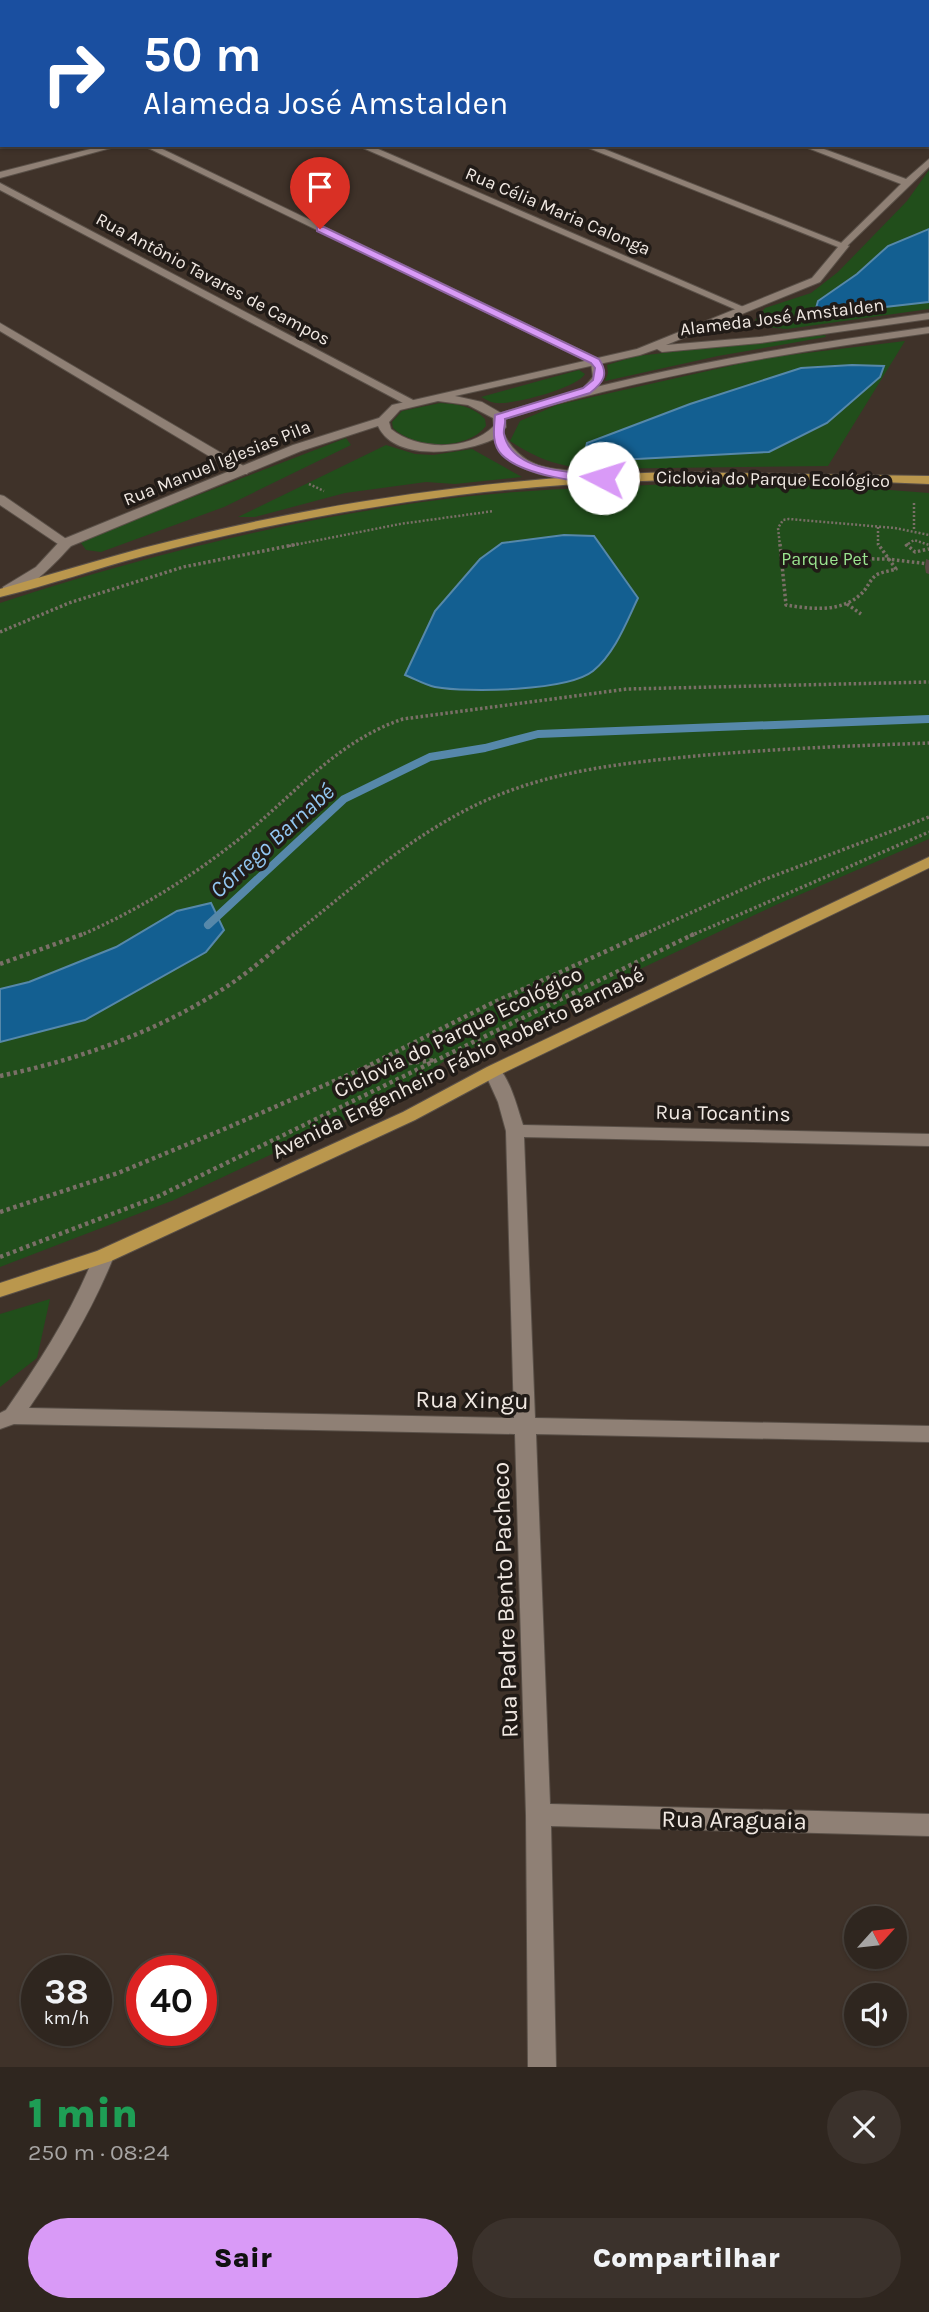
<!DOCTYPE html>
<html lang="pt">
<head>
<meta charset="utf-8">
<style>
  body { margin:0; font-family:Karla,sans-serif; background:#3b322c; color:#f1f3f6; height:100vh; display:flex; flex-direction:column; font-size:26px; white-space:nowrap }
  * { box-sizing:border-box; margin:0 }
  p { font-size:23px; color:#a7a5a4 }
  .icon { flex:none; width:38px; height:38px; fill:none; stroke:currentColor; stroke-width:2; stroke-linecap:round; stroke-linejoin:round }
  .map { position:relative; height:2067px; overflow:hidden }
  .details { display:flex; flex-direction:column; background:#2f261f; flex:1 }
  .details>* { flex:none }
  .banner { position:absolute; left:0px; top:0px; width:929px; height:147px; box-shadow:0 2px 5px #0004,0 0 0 2px #4a433d; background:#1a4fa0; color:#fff; overflow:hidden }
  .needle { width:46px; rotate:63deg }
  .controls { position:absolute; left:844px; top:1906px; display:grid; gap:14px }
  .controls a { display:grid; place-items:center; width:63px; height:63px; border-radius:50%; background:#2f261f; box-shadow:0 2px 5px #0004,0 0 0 2px #4a433d; font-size:35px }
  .speed { position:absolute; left:21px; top:1955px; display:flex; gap:14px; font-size:35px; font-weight:700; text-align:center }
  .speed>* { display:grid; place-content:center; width:91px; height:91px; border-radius:50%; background:#2f261f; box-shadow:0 2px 5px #0004,0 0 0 2px #4a433d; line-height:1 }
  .speed small { font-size:18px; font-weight:400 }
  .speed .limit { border:10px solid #d22; background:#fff; color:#111 }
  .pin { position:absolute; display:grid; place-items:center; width:60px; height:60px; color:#fff; margin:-72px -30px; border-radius:50% 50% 50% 0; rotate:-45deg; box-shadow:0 0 7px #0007 }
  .pin .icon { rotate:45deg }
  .me { position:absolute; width:77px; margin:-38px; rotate:275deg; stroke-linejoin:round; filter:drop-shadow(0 0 5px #0008) }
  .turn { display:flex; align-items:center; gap:24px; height:147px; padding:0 28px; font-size:32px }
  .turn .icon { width:91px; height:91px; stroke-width:2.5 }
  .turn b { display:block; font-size:49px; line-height:60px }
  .round { display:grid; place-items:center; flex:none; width:74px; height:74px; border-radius:37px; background:#3b322c }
  .headline { display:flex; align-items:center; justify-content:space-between; height:119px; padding:0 28px }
  h1 { font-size:42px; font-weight:800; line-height:52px; color:#1e9e55 }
  .cta { display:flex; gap:14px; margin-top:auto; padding:14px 28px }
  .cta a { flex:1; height:80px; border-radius:42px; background:#d99af7; color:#111; font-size:28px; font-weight:800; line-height:80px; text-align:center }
  .cta a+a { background:#3b322c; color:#f1f3f6 }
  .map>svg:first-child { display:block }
  .green { fill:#214e1b; fill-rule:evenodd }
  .water { fill:#135f91; stroke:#5688aa; stroke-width:2 }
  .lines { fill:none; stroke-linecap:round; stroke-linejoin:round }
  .stream { stroke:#5688aa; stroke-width:8 }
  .street-casing { stroke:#5a5048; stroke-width:2 }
  .secondary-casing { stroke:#5a5048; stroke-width:2 }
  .primary-casing { stroke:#5a5048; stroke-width:2 }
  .path-far2 { stroke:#7a6f67; stroke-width:2.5; stroke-dasharray:2 2; stroke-linecap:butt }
  .path-far1 { stroke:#7a6f67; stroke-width:3.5; stroke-dasharray:2.5 2.5; stroke-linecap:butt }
  .path { stroke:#7a6f67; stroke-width:4.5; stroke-dasharray:3.5 3.5; stroke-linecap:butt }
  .street { fill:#8f8075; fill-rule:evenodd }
  .secondary { fill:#8f8075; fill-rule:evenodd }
  .primary { fill:#ba974d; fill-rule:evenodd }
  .wall { fill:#574843 }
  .route { fill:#d99af7; stroke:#8d64a1; stroke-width:2 }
  .labels { text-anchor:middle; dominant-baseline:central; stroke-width:7; stroke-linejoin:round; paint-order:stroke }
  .far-street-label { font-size:18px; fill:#f1e9e3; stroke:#211b17 }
  .far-park-label { font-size:18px; fill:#9ae48f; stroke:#211b17 }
  .street-label { font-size:21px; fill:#f1e9e3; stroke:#211b17 }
  .water-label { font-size:23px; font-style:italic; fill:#92c6f1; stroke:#211b17 }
  .near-street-label { font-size:24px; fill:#f1e9e3; stroke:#211b17 }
</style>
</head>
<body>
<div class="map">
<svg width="929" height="2067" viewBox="0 0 929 2067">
  <rect width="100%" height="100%" fill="#3f3229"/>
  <path class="green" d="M929 170V229L888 246 815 315 929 302V309L787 329 763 327 755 320 765 308 811 293 838 272 907 201Z
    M825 335 826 337 718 356 605 381 608 373 607 365 637 356Z
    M905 341 828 466 589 469C558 466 537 459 510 441L520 421 557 405 765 358ZM852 365 884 367 880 377 857 394 769 452 618 460 650 421 690 404 801 368Z
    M579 370 585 374C577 388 513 405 496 403 492 403 485 399 481 397Z
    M440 403C457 404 473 406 485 419L486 426C467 451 415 449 393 428L392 422 402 411Z
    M346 438 351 445 224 507 101 552 86 550 81 543 92 536Z
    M386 445 415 454 433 455 472 449 522 477 455 484 426 482 345 493 255 517H238Z
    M673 484H812L929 493V839L778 904 443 1062 394 1097 174 1200 0 1267V603C153 553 311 514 471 496 538 489 606 487 673 484Z
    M50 1299 37 1358 0 1387V1314Z"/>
  <path class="water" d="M929 229V302L814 315 818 301 857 274 888 246Z
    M852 365 884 366 880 377 827 423 769 452 618 460 585 451 587 443 690 404 801 368Z
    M564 535 594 536 638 598C626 623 615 653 593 671 568 691 468 693 435 687 425 685 415 679 405 675L435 611 480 559 502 543Z
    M211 903 224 930 206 952 85 1020 0 1042V989L29 982 116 947 177 911Z"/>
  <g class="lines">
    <path class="stream" d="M208 925 344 799 430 757 485 748 538 734 929 719"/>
    <defs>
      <path id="street" d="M22 0H32L34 2H23Z
        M399 0H410L412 2H400Z
        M585 0H597L599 2H586Z
        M761 0H774L759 2Z
        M0 75 2 76V82L0 81Z
        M928 98 929 99V105L928 104Z
        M142 145H154L599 359C608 374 603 382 591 393H583L581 391 593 377 591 363Z
        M356 145H369L748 309 739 311Z
        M800 145H813L906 179 929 159V167L844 249 840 248V244L901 184Z
        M0 183 413 400 415 402 405 404 0 190Z
        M0 323 247 468 249 471 247 474H239L0 331Z
        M0 495 4 496 72 543 71 546H61L0 505Z
        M493 1065C508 1069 518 1110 523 1125L929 1134V1146L524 1137 535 1418 929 1426V1442L536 1434 550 1804 929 1814V1836L551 1826 556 2067H528L526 1815 515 1434 14 1424 0 1429V1413L6 1410C40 1361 72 1312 94 1256L97 1251H111L114 1256C92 1311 62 1360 29 1408L514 1418 506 1131 498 1102 484 1071Z"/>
      <path id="secondary" d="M211 0H221L223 2H212Z
        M106 145H122L0 178V172Z
        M581 145H594L849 246 820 282 666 345 760 337 929 313V319L760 343 662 352 657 349 640 355 455 396 482 402 501 413C641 370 784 347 929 327V333C786 353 644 376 505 419L506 427 502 431C526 479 564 466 607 475L609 478 603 482C565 479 512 479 494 439 465 453 395 463 378 426L301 451 71 546C57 561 25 597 3 593V587L36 567 61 540 293 445 379 418 392 405 637 349 812 278 838 247ZM438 401 468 405 493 418 494 426C469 451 418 451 391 429L389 422 400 410Z"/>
      <path id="primary" d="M672 472 929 476V484C755 476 579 476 407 502 320 515 232 532 147 555 98 568 50 585 0 597V589C48 575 95 561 143 548 315 503 494 477 672 472Z
        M929 857V868L499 1075 415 1120 111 1261 0 1297V1283L97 1251 403 1112 487 1067Z"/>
    </defs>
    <use href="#street" class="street-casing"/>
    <use href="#secondary" class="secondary-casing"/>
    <use href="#primary" class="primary-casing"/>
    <path class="path-far2" d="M309 484 324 491
      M914 503V529
      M878 527V546
      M289 546 400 524 494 511
      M780 546 778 528 783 520 789 519 895 528 929 535
      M905 546 914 540 929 545"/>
    <path class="path-far1" d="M780 544 786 605C811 609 841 613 861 594 867 589 869 581 875 576 880 572 890 571 896 569L878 544
      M906 544 915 552 929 549
      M782 558 887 559 929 564
      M847 604 861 614
      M0 632 69 603 183 567 298 544
      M79 936C141 909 195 875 248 832 298 790 340 740 403 719L627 689 929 682
      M292 936C351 889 409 837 478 804 543 773 614 764 685 757 766 749 847 746 929 743
      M640 936 763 880 929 817
      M690 936 929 832"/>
    <path class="path" d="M0 964 83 934
      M367 1068 435 1060
      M0 1076C82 1059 165 1029 235 981 255 967 274 950 294 934
      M0 1212 118 1173 222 1130 364 1068 488 1005 644 934
      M0 1257 159 1196 694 934"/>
    <use href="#street" class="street"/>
    <use href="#secondary" class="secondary"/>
    <use href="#primary" class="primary"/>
  </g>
  <path class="wall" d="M926 559 929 560V574L926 573 925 567Z"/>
  <path class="route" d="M317 227H324L599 359C609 374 604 382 590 393L505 419C506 424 503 429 504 434 512 473 573 472 603 475L607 476V481C582 485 521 474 502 455 491 444 494 427 495 415L583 388 593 380 595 368 591 363 317 231Z"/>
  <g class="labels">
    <g class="far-street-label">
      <text transform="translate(558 211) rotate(23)">Rua Célia Maria Calonga</text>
      <text transform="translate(213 279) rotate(28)">Rua Antônio Tavares de Campos</text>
      <text transform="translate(782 317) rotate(-7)">Alameda José Amstalden</text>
      <text transform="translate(217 463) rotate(-22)">Rua Manuel Iglesias Pila</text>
      <text transform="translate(773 479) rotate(1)">Ciclovia do Parque Ecológico</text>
    </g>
    <g class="far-park-label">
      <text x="825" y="559">Parque Pet</text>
    </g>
    <g class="street-label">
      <text transform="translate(458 1032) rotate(-26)">Ciclovia do Parque Ecológico</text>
      <text transform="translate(458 1063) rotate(-26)">Avenida Engenheiro Fábio Roberto Barnabé</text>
      <text transform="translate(723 1113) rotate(1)">Rua Tocantins</text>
    </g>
    <g class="water-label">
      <text transform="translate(272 841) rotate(-42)">Córrego Barnabé</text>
    </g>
    <g class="near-street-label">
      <text transform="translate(472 1400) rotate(1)">Rua Xingu</text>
      <text transform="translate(505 1600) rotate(-92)">Rua Padre Bento Pacheco</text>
      <text transform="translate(734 1820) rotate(1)">Rua Araguaia</text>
    </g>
  </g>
</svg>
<div class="controls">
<a><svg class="needle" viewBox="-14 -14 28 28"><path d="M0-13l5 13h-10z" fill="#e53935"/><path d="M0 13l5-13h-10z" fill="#a7a5a4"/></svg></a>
<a><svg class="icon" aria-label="sound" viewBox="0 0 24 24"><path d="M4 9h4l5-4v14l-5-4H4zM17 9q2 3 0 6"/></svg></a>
</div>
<div class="speed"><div>38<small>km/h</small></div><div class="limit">40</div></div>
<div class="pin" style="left:320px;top:229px;background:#d93025"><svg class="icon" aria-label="arrive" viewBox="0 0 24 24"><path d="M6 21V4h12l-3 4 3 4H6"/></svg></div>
<svg class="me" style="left:603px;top:478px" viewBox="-20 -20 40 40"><circle r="19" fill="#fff"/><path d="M0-13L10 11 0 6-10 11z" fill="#d99af7"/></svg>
<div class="banner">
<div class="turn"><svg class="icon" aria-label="right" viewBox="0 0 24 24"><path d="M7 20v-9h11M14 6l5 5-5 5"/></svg><div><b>50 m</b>Alameda José Amstalden</div></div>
</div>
</div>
<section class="details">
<div class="headline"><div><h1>1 min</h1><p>250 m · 08:24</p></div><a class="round"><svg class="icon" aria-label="close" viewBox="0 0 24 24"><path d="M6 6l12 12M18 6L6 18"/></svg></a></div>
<div class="cta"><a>Sair</a><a>Compartilhar</a></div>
</section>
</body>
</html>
